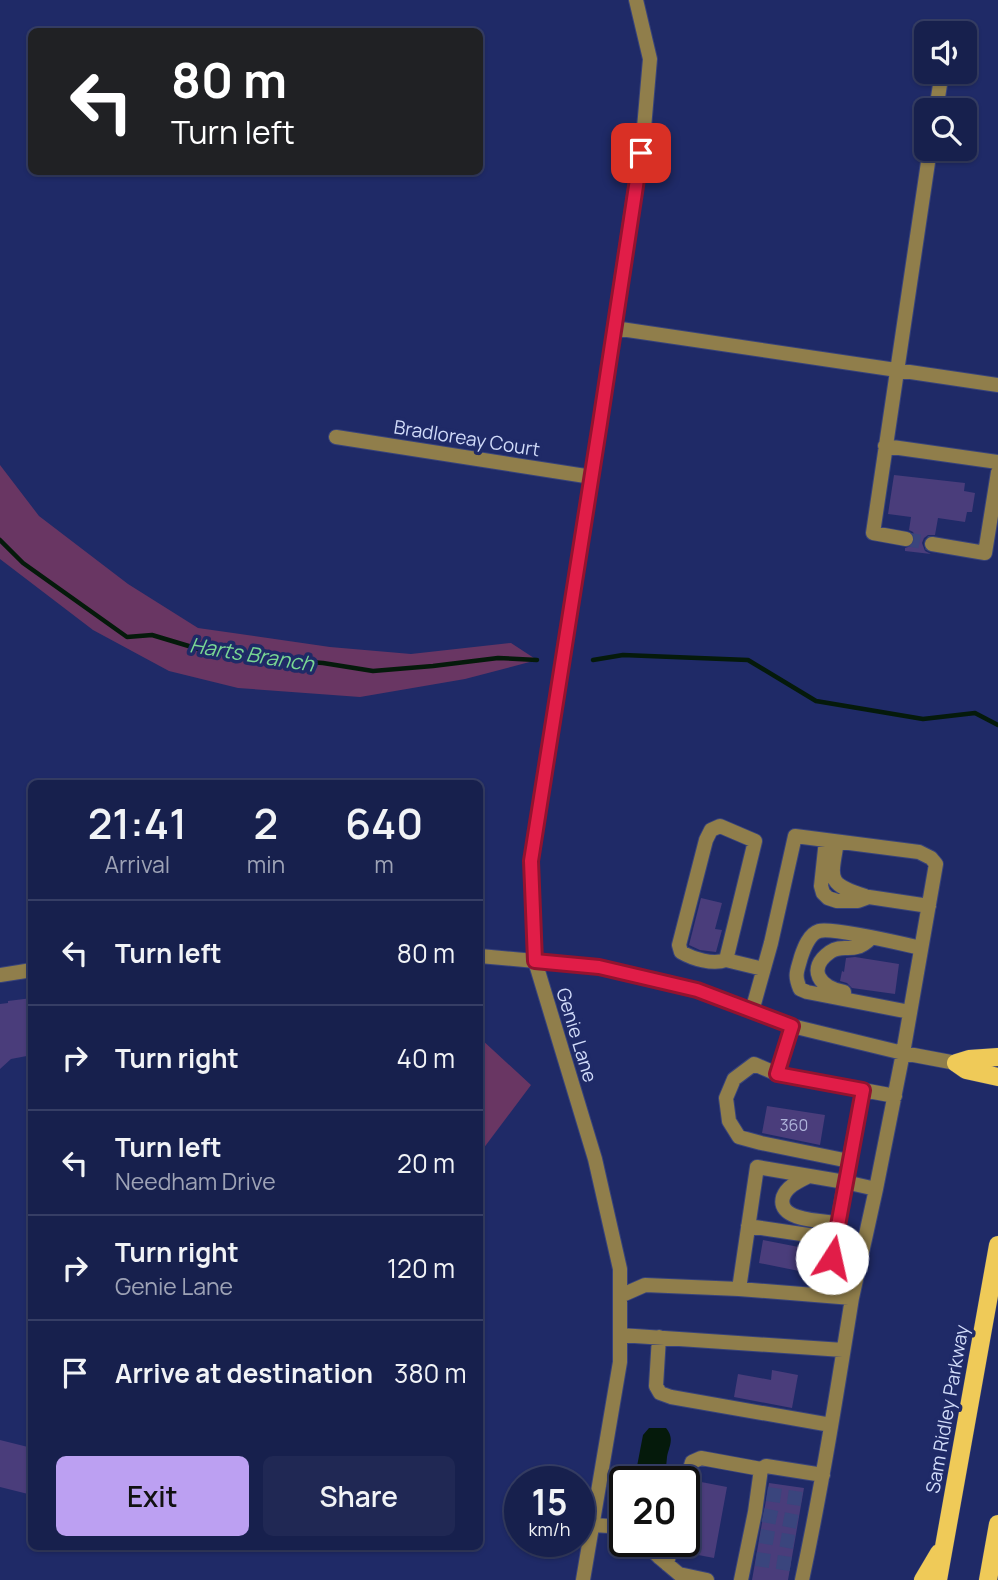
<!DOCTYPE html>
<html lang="en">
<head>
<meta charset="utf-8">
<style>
  body { margin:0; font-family:Manrope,sans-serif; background:#202854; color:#f1f3f6; height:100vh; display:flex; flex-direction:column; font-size:26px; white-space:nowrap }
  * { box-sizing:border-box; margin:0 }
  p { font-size:23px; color:#9ea3b6 }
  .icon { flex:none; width:38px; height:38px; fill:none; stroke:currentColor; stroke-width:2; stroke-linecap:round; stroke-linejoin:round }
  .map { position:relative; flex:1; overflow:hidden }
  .panel { position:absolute; left:28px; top:780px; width:455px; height:770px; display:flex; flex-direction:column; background:#17204d; border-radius:10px; box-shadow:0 2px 5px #0004,0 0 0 2px #363e65 }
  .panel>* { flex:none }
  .guide { position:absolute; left:28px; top:28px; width:455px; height:147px; border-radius:10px; box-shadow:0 2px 5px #0004,0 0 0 2px #363e65; background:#202124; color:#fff; overflow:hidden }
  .controls { position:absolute; left:914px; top:21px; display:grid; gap:14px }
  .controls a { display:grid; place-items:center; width:63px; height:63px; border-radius:10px; background:#17204d; box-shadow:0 2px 5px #0004,0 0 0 2px #363e65; font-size:35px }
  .speed { position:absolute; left:504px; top:1466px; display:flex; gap:14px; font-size:35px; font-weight:700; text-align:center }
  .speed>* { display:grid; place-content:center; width:91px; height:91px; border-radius:50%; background:#17204d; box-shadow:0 2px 5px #0004,0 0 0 2px #363e65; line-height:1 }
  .speed small { font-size:18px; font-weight:400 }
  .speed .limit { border:4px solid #111; border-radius:10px; background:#fff; color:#111 }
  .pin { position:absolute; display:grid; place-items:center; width:60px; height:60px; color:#fff; margin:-30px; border-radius:14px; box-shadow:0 4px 10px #0006 }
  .me { position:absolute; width:77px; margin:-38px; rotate:10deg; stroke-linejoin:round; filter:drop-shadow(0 0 5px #0008) }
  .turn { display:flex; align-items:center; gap:24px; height:147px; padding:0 28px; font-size:32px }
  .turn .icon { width:91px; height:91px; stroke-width:2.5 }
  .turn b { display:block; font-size:49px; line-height:60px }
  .eta { display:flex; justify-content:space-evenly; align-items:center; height:119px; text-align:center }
  .eta b { font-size:42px; font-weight:600; line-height:49px }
  .cta { display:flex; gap:14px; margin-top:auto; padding:14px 28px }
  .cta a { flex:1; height:80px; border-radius:10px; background:#bca0f2; color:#111; font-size:28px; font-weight:600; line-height:80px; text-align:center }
  .cta a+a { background:#202854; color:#f1f3f6 }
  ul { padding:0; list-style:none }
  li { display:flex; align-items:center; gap:21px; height:105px; padding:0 28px; border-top:2px solid #363e65 }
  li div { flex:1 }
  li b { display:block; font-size:26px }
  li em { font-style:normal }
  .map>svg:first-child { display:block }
  .green { fill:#693663 }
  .water { fill:#051a0b }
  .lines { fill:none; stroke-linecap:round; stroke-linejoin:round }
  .stream { stroke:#051a0b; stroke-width:4.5 }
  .building { fill:#4a3d7b }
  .minor-tunnel { stroke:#3a457d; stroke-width:14; stroke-dasharray:14 7; stroke-linecap:butt }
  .minor-casing { stroke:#38437b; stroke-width:16 }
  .major-casing { stroke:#38437b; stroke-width:19 }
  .minor { stroke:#907e4b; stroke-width:14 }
  .major { stroke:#efca58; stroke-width:18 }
  .route-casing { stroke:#92132f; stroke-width:18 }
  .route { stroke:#e11d48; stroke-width:12 }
  .labels { text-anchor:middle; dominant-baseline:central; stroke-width:7; stroke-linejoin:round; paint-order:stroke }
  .number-label { font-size:16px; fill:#afb4da }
  .street-label { font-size:19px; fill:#d1dbf9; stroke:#1f2a67 }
  .water-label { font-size:21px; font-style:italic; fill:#79d793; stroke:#1f2a67 }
</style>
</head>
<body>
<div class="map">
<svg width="998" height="1580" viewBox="0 0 998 1580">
  <rect width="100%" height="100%" fill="#1f2a67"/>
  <path class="green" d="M0 465 39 516 128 584 198 628 330 647 411 654 511 643 537 660 465 679 360 697 238 688 169 671 93 630 0 559Z
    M480 1038 531 1085 480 1153Z"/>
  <path class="water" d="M649 1428H666C675 1439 669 1446 667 1457 666 1465 666 1474 665 1482H634L643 1435Z"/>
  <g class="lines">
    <path class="stream" d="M0 540 23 563 127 637 152 635 202 650 271 659 323 663 373 671 433 666 498 658 537 660
      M593 660 623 655 748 660 816 701 923 719 975 713 998 725"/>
  </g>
  <path class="building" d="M894 475 965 483 964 491 975 493 972 512H967L965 522 938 518 935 535H928L924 538 922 543 925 551 931 554 905 551V548L914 545 915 536 913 532 909 530 911 517 888 514Z
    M701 898 722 903 715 929 722 930 716 952 700 950 689 945Z
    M855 957 899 964 895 994 852 988 847 983 840 981 842 971 844 972 846 958Z
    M32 998V1055L11 1059 0 1069V1004L8 1003V1001Z
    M767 1106 825 1115 820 1145 762 1133Z
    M763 1240 814 1250 809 1273 759 1263Z
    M772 1370 798 1375 792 1408 734 1397 738 1374 771 1380Z
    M0 1440 32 1448V1495L0 1487Z
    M696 1481 727 1487 714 1558 693 1554 695 1549 684 1547V1521L689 1497 693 1492Z
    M769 1483 804 1488 788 1580H752Z"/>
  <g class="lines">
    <path class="minor-tunnel" d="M906 539 932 544
      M767 1494 802 1499
      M763 1515 798 1522
      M760 1536 794 1542
      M756 1559 791 1564"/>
    <defs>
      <path id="minor" d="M947 33 948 29
        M936 110 942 72
        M614 328 998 385
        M336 437 592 477
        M885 446 998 462
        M906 539 873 533 930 149
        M932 544 985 553 998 472
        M826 840 821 886 823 893 828 898 837 901H858L869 897 929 906
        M837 842C831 879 826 884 865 896
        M480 956 599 967 697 990 792 1026 903 1053 956 1063
        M726 960C713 965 693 959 681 952L679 945 706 840 711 830 720 826 755 841 726 960 763 969
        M0 975 32 970
        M844 992C820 988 806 969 830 952 840 945 848 950 857 947 862 946 868 941 871 938
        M910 1012 807 992 800 989C794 974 797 972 801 957 804 948 809 934 819 931 832 927 903 944 921 948
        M777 1074 792 1026
        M863 1090 845 1182 876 1189
        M849 1161 761 1143 739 1137 729 1121 726 1098 734 1079 754 1064 777 1074 895 1096
        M809 1176C799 1181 787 1186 783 1197 776 1221 823 1221 838 1223
        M748 1226 835 1239
        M739 1289 757 1167 845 1182 825 1295
        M620 1296 645 1285 739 1289 852 1298 876 1189 903 1053 936 864 931 858 919 852 795 836 771 943 752 1011
        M620 1335 843 1350
        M659 1337 656 1386 660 1393 671 1397 831 1425
        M684 1489 692 1462 701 1458 761 1469
        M593 1525 625 1527
        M644 1542 660 1558 679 1574 707 1580
        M667 1564 672 1542
        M583 1580 620 1362V1269L595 1159 535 961 531 861 600 423 644 128 650 59 636 0
        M741 1580 755 1512 761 1469 766 1466 823 1475
        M802 1580C822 1486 837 1392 852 1298"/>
      <path id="major" d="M956 1063 966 1070 998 1077
        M956 1063 969 1059 998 1057
        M923 1580 939 1553
        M938 1580 998 1245
        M988 1580 998 1524"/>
    </defs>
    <use href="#minor" class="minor-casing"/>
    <use href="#major" class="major-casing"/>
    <use href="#minor" class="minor"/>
    <use href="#major" class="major"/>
  </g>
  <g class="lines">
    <defs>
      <path id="route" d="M641 153 600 423 531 861 535 961 599 967 697 990 792 1026 777 1074 863 1090 832 1258"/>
    </defs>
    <use href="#route" class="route-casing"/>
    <use href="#route" class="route"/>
  </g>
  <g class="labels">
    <g class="number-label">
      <text x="794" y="1125">360</text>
    </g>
    <g class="street-label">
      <text transform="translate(467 438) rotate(9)">Bradloreay Court</text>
      <text transform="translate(577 1035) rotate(73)">Genie Lane</text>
      <text transform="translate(947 1409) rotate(-80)">Sam Ridley Parkway</text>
    </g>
    <g class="water-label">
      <text transform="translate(252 654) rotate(9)">Harts Branch</text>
    </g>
  </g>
</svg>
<div class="controls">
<a><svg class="icon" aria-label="sound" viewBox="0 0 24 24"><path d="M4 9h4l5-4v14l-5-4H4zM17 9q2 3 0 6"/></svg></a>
<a><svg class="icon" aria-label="search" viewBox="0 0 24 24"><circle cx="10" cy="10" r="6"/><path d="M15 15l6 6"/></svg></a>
</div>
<div class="speed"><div>15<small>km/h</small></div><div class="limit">20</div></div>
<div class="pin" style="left:641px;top:153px;background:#d93025"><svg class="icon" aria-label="arrive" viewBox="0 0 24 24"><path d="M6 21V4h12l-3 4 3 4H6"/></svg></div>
<svg class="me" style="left:832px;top:1258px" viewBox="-20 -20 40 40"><circle r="19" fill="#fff"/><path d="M0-13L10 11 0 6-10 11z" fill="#e11d48"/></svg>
<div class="guide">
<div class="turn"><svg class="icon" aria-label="left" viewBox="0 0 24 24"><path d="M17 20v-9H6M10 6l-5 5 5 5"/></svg><div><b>80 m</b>Turn left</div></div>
</div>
<section class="panel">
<div class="eta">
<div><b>21:41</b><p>Arrival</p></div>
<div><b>2</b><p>min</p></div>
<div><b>640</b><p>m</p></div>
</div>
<ul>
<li><svg class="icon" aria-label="left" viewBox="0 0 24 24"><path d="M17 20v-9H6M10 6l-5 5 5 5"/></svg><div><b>Turn left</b></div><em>80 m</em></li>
<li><svg class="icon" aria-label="right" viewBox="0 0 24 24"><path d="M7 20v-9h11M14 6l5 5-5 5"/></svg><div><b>Turn right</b></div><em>40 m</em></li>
<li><svg class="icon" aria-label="left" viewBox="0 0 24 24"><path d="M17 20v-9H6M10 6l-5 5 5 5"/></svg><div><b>Turn left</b><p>Needham Drive</p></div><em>20 m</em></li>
<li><svg class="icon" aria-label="right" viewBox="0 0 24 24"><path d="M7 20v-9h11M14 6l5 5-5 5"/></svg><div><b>Turn right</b><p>Genie Lane</p></div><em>120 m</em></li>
<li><svg class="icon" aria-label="arrive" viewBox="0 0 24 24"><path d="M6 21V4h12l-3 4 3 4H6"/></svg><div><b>Arrive at destination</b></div><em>380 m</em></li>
</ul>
<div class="cta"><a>Exit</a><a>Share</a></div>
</section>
</div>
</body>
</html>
